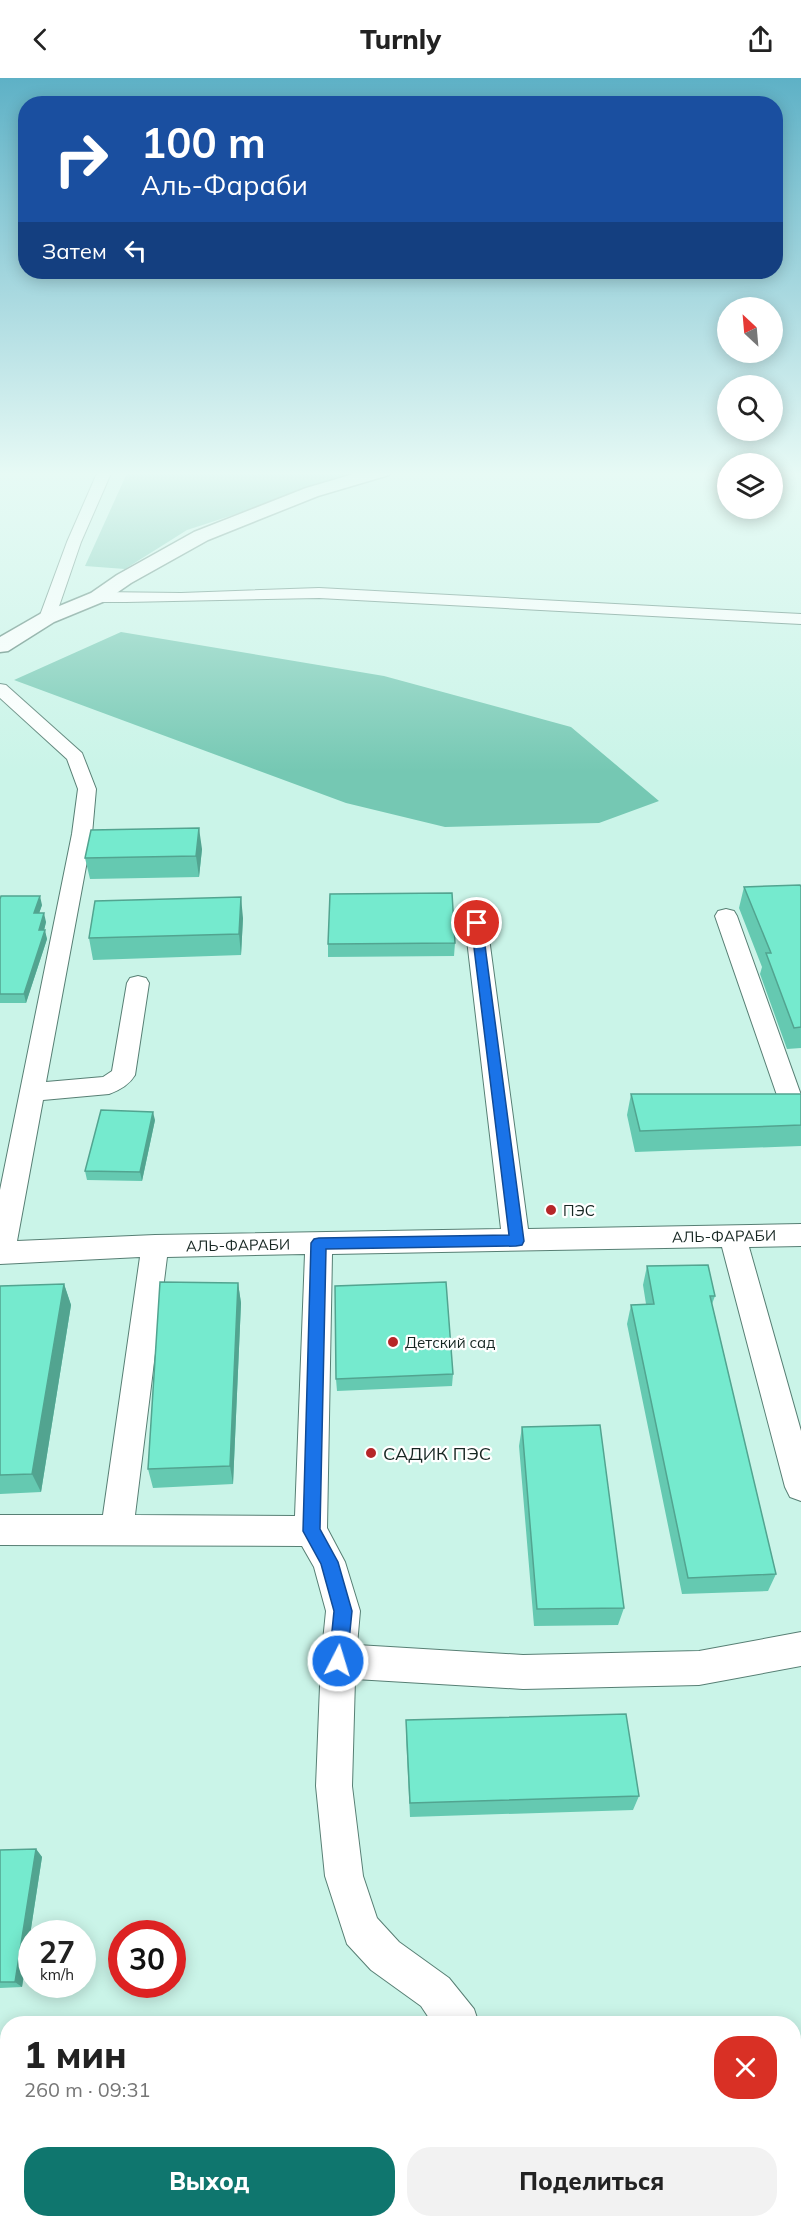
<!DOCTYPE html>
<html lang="ru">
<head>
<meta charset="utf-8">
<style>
  body { margin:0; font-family:Mulish,sans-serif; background:#f2f2f2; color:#222; height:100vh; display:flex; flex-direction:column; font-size:22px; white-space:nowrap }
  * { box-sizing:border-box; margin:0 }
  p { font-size:20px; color:#767676 }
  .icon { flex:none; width:33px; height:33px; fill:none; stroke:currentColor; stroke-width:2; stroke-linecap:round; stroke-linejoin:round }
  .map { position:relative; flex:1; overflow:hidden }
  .panel { position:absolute; left:0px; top:1938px; width:801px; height:212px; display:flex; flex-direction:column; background:#fff; border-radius:24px 24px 0 0; box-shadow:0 3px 15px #0003 }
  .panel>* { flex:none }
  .banner { position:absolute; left:18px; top:18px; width:765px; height:183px; border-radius:24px; box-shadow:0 3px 15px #0003; background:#1a4fa0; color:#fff; overflow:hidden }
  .needle { width:39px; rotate:334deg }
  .fabs { position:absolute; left:717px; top:219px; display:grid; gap:12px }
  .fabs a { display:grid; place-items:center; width:66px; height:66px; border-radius:50%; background:#fff; box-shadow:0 3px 15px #0003; font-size:30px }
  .speed { position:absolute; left:18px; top:1842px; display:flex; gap:12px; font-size:30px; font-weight:700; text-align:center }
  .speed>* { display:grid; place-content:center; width:78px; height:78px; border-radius:50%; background:#fff; box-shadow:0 3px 15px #0003; line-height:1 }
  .speed small { font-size:15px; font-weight:400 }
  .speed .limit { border:9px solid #d22; background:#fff; color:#111 }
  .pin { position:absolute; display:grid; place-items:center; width:51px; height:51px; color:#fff; margin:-26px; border:3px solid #fff; border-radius:50%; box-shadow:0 2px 6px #0007 }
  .me { position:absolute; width:66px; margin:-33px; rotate:5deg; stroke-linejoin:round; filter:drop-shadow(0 0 4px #0008) }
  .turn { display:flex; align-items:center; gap:21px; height:126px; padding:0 24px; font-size:27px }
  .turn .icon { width:78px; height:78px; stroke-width:2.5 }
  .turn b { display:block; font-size:42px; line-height:51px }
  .then { display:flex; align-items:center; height:57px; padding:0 24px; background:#0003; gap:12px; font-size:22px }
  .round { display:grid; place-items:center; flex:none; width:63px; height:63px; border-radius:24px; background:#f2f2f2 }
  .headline { display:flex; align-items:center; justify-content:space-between; height:102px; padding:0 24px }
  h1 { font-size:36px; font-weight:800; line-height:45px }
  .button { display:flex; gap:12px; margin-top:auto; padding:12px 24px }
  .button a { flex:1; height:69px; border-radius:24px; background:#0f766e; color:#fff; font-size:24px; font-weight:800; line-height:69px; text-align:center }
  .button a+a { background:#f2f2f2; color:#222 }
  header { display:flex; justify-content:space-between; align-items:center; height:78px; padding:0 24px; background:#fff; font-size:27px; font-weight:800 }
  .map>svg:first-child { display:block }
  .green { fill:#75c8b3 }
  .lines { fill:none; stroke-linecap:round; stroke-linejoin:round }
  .street-casing { stroke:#577f74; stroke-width:2 }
  .secondary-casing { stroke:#577f74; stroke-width:3 }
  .street { fill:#fff; fill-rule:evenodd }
  .secondary { fill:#fff; fill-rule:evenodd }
  .wall { fill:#65c9b1 }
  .shaded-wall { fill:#52a490 }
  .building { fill:#75eace; stroke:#52a490; stroke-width:1.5 }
  .route { fill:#1a73e8; stroke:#114b97; stroke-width:1.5 }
  .poi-dot { fill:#b62628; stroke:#fff; stroke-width:2 }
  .labels { text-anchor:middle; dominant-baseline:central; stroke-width:4.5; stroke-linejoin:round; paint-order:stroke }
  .poi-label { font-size:15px; fill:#162622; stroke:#fff; text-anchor:start }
  .street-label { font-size:15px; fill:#162622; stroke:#fff }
  .near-poi-label { font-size:18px; fill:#162622; stroke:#fff; text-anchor:start }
</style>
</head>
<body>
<header><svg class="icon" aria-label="back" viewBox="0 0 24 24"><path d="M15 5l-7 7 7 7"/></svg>Turnly<svg class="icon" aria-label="share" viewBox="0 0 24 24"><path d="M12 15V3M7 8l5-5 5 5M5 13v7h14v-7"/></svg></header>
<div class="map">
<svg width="801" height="2149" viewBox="0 0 801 2149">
  <rect width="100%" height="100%" fill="#caf4e8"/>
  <path class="green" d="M128 393H369L187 452 125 491 85 488Z
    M121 554 384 598 571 649 659 723 599 745 445 749 346 725 14 602Z"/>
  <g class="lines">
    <defs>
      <path id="street" d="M98 393H112L81 464 55 540 47 545 41 543 39 540 67 464Z
        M319 510 801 536V546L319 520 126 524H98L90 519 98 514 181 515Z
        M0 606 6 607 82 675 96 711 92 756 46 1004 103 999 112 993 127 905 130 900 138 898 146 900 149 905 135 997C129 1007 120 1012 109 1016L43 1022 17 1163 155 1157 501 1151 465 845 468 840 476 838 484 840 487 845 528 1151 801 1146V1168L749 1169 801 1353V1423L790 1419 785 1409 722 1169 332 1176 327 1450 345 1484 360 1533 357 1567 523 1577 699 1573 801 1554V1588L699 1607 523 1611 355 1601 352 1708 363 1798 377 1840 399 1864 449 1900 474 1931 479 1946H433L421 1928 371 1892 347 1866 325 1798 316 1708 321 1583 326 1533 314 1489 302 1468 0 1467V1437H103L140 1179 0 1186V1112L72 756 78 711 67 681 0 620ZM305 1176 295 1438 135 1437 167 1179Z
        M726 831 734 833 737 838 801 1017V1032L792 1035 783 1032 780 1026 715 838 718 833Z
        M494 2142H538L540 2149H496Z"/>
      <path id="secondary" d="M364 393H391L389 397 318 418 208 462 131 505 105 523 54 544 8 573 0 574V559L40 536 91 515 117 497 194 454 306 410Z"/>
    </defs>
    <use href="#street" class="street-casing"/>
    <use href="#secondary" class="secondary-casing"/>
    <use href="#street" class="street"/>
    <use href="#secondary" class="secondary"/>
  </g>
  <path class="wall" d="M202 771 199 799 90 801 85 780Z
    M744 809H801V970L787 971 760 896 762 889 739 830Z
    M0 821 42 827 39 835 46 844 44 852 47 861 26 925H0Z
    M243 840 241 877 93 882 89 860Z
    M455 865 454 878 328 879V866Z
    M631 1016H801V1068L635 1074 627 1037Z
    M155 1042 142 1103 87 1102 85 1093Z
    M647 1188 715 1218 712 1226 776 1496 768 1513 682 1516 627 1246 631 1227 646 1226 643 1207Z
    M238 1205 241 1225 233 1406 153 1410 148 1391Z
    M64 1206 71 1227 41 1414 0 1416V1208Z
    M453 1296 452 1308 337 1313 336 1301Z
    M522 1349 624 1530 618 1547 534 1548 519 1368Z
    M406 1642 639 1718 633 1732 410 1739 406 1657Z
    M36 1771 42 1779 22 1909 0 1910V1772Z"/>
  <path class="shaded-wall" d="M199 750 202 771 199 799 196 778Z
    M40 818 42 827 36 844 34 835Z
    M241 819 243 840 241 877 239 856Z
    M44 835 46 844 42 861 39 852Z
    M45 852 47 861 26 925 24 916Z
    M153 1034 155 1042 142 1103 140 1094Z
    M238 1205 241 1225 233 1406 230 1388Z
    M64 1206 71 1227 41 1414 32 1396Z
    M36 1771 42 1779 22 1909 15 1904Z"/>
  <path class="building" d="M199 750 196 778 85 780 91 752Z
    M800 807 801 809V949L794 950 766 875H771L744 809Z
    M452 815 455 865 328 866 330 816Z
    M1 818H40L34 835H44L39 852H45L24 916H0V821Z
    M241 819 239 856 89 860 95 823Z
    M631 1016H801V1047L640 1053Z
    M101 1032 153 1034 140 1094 85 1093Z
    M708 1187 715 1218H710L776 1496 688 1500 631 1227 654 1226 647 1188Z
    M160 1204 238 1205 230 1388 148 1391Z
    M446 1204 453 1296 336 1301 335 1208Z
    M64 1206 32 1396 0 1397V1208Z
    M600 1347 624 1530 537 1531 522 1349Z
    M626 1636 639 1718 410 1725 406 1642Z
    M36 1771 15 1904H0V1772Z"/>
  <linearGradient id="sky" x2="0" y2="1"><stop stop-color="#5eb1c6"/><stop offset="0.57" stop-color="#e7faf5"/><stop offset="1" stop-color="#e7faf5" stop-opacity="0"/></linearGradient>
  <rect width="801" height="694" fill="url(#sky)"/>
  <path class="route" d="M477 841 482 845 524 1163 522 1167 516 1168 326 1171 320 1451 338 1484 352 1533 347 1583 345 1590 338 1593 331 1590 329 1583 334 1533 321 1486 303 1453 311 1165 314 1161 319 1160 509 1157 471 845Z"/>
  <g class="poi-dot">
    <circle cx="551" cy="1132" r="6"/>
    <circle cx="393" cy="1264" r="6"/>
    <circle cx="371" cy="1375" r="6"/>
  </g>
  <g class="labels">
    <g class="poi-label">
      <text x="563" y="1132">ПЭС</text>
      <text x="405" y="1264">Детский сад</text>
    </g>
    <g class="street-label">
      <text transform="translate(724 1158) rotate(-1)">АЛЬ-ФАРАБИ</text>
      <text transform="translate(238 1167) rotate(-1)">АЛЬ-ФАРАБИ</text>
    </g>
    <g class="near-poi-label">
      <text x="383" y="1375">САДИК ПЭС</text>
    </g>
  </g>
</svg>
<div class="fabs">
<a><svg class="needle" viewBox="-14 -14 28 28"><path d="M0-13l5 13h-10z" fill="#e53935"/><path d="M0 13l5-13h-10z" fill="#767676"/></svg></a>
<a><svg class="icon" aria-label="search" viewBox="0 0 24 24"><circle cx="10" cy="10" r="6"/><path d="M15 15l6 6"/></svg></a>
<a><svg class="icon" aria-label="layers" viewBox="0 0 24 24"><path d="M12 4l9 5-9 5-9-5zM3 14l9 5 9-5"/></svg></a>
</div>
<div class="speed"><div>27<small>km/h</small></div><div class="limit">30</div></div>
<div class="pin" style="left:477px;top:845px;background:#d93025"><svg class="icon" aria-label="arrive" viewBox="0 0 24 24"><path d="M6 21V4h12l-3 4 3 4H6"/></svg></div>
<svg class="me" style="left:338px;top:1583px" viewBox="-20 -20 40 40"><circle r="17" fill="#1a73e8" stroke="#fff" stroke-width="3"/><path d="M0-11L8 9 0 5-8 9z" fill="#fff"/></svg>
<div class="banner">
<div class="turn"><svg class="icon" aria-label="right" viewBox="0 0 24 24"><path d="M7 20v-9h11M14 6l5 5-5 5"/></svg><div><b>100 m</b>Аль-Фараби</div></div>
<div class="then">Затем<svg class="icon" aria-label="left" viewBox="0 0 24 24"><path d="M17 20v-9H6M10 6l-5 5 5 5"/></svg></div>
</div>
<section class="panel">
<div class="headline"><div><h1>1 мин</h1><p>260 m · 09:31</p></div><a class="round" style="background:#d93025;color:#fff"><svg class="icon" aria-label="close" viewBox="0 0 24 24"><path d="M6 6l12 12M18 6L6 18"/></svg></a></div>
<div class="button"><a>Выход</a><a>Поделиться</a></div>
</section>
</div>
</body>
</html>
